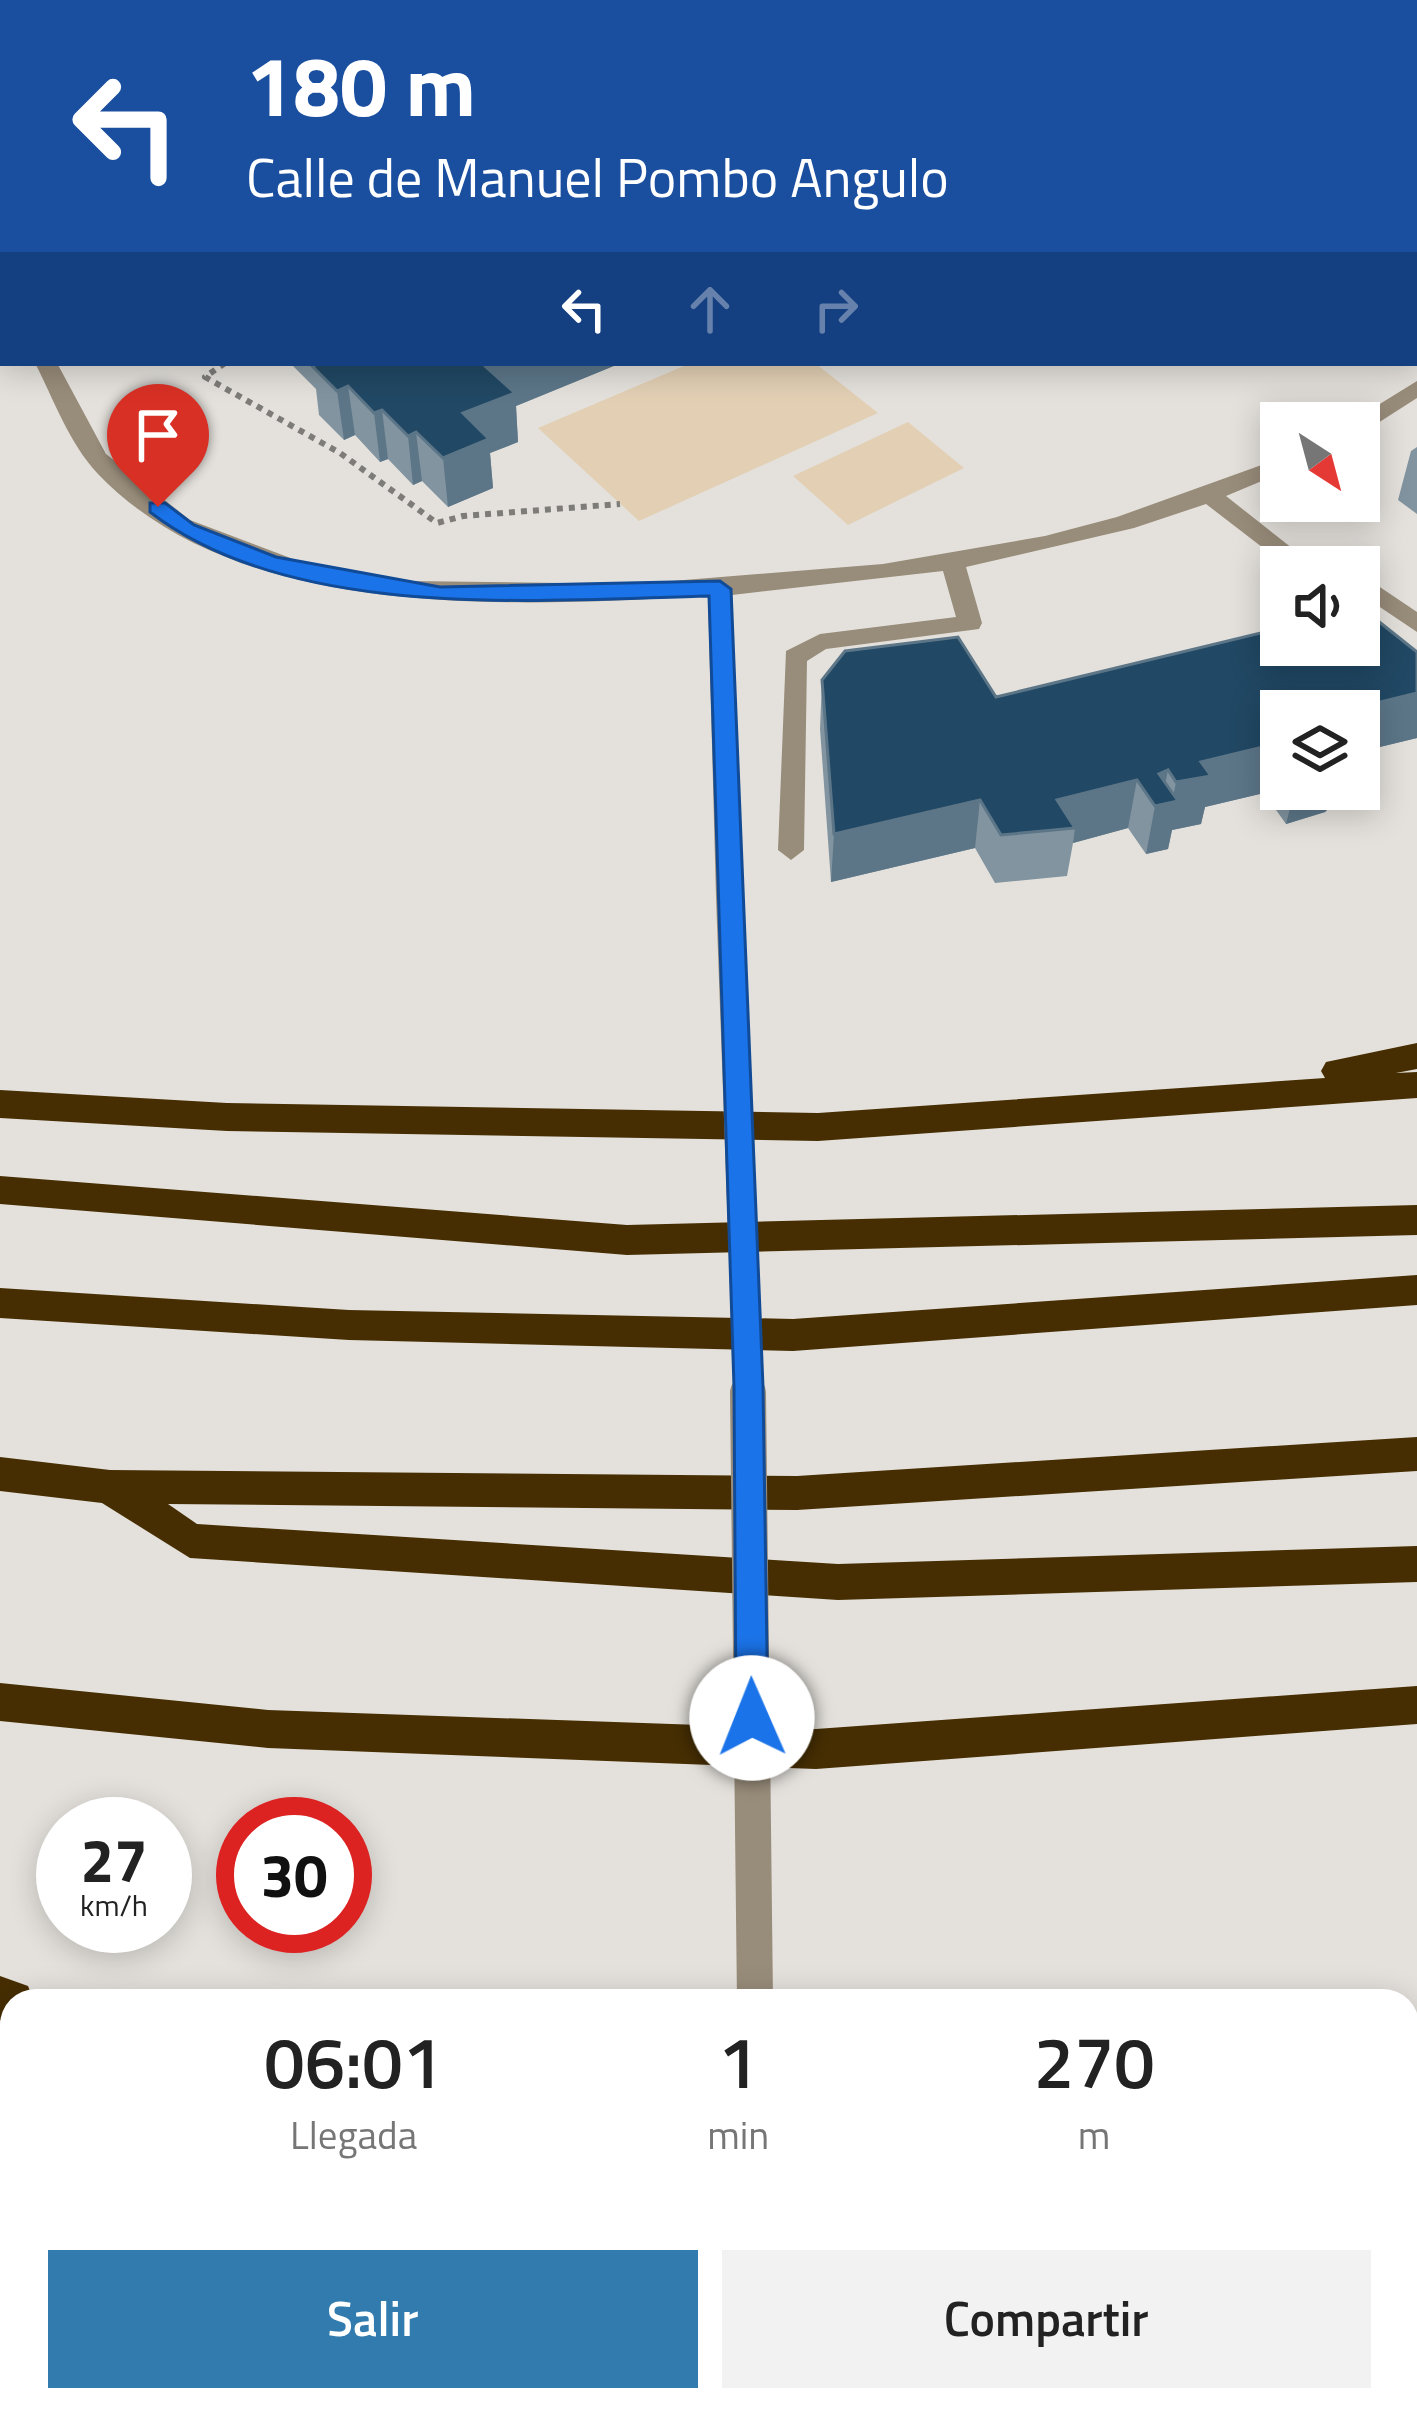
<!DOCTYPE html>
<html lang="es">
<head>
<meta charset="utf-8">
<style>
  body { margin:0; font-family:"Titillium Web",sans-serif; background:#f2f2f2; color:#222; height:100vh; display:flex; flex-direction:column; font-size:45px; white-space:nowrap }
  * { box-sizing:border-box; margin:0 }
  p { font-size:39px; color:#767676 }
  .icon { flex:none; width:66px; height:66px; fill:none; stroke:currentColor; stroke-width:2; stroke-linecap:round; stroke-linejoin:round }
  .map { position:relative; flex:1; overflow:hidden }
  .drawer { position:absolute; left:0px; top:1989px; width:1419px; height:423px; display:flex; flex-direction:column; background:#fff; border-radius:36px 36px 0 0; box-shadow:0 6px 30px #0003 }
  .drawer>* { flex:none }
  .top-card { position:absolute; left:0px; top:0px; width:1419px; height:366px; box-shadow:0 6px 30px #0003; background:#1a4fa0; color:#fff; overflow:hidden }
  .needle { width:78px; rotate:144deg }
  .tools { position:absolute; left:1260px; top:402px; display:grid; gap:24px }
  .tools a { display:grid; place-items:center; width:120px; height:120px; border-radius:0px; background:#fff; box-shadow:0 6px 30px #0003; font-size:60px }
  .speed { position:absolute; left:36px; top:1797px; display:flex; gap:24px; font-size:60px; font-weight:700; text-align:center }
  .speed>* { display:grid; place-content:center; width:156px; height:156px; border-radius:50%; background:#fff; box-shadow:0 6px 30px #0003; line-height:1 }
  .speed small { font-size:30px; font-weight:400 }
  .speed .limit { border:18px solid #d22; background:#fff; color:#111 }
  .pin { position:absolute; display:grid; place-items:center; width:102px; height:102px; color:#fff; margin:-123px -51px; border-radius:50% 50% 50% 0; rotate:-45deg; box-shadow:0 0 12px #0007 }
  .pin .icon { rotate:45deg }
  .me { position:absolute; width:132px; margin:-66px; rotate:359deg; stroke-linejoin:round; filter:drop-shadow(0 0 9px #0008) }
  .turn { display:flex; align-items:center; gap:42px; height:252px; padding:0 48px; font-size:54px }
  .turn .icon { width:156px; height:156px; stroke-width:2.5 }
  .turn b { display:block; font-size:84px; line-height:102px }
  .lanes { display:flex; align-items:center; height:114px; padding:0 48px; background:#0003; justify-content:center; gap:60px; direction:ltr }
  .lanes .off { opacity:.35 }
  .eta { display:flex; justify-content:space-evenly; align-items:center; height:204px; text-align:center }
  .eta b { font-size:72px; font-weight:600; line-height:84px }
  .primary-button { display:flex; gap:24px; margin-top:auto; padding:24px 48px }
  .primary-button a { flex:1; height:138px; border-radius:0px; background:#317bae; color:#fff; font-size:48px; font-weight:600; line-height:138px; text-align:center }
  .primary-button a+a { background:#f2f2f2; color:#222 }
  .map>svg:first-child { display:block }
  .green { fill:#e2cfb4 }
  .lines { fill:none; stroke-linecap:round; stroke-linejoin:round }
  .path-far1 { stroke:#7e7c79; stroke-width:6; stroke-dasharray:6 6; stroke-linecap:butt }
  .path { stroke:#7e7c79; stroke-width:9; stroke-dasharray:10 10; stroke-linecap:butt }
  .minor { fill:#988c7a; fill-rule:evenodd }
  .highway { fill:#462e02; fill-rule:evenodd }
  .minor-bridge-far1 { stroke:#988c7a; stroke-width:28 }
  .minor-bridge { stroke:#988c7a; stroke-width:36 }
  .wall { fill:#8294a0 }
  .shaded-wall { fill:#5c7688 }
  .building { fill:#214864; stroke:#5c7688; stroke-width:3 }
  .route { fill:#1a73e8; stroke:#114b97; stroke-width:3 }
</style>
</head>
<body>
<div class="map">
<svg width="1417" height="2410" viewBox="0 0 1417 2410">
  <rect width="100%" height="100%" fill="#e4e1dc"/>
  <path class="green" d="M0 0H569L3 3 0 131Z
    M691 363H815L878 413 639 521 538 428Z
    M908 422 964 468 848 525 793 476Z"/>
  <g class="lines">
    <path class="path-far1" d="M225 363 205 377 340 453 437 523 463 516 620 504"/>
    <path class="path" d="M0 2308H12
      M324 2400 351 2410"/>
    <path class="minor" d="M807 0H825L828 3H808Z
      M852 0H878L881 3H854Z
      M0 269H3V287H0Z
      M35 363H57L106 454 190 520 301 562 409 581 635 584 883 564 1045 536 1117 517 1281 458V473L1226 496 1316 567H1288L1206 504 1134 528 966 567 982 623 979 629 826 649 807 661 804 850 791 860 778 850 786 651 820 634 956 617 943 571 732 595 744 897 730 907 716 897 708 596C518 606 242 624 98 474 69 443 54 400 35 363Z
      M1417 381V398L1367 430 1359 432V423H1349Z
      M1359 573 1417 612V632L1359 593Z
      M742 2400H782L784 2410H742Z"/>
    <path class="highway" d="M1417 1043V1069L1396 1073 1417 1072V1098L818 1141 227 1131 0 1118V1090L227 1103 818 1113 1325 1078 1321 1071 1326 1062Z
      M0 1176 627 1225 1417 1205V1235L627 1255 0 1204Z
      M1417 1275V1305L793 1351 349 1340 0 1318V1288L349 1310 793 1319Z
      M1417 1437V1471L797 1510 168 1504 197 1524 838 1564 1417 1546V1582L838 1600 190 1558 102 1503 0 1491V1457L110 1470 797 1476Z
      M0 1683 268 1710 816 1729 1417 1686V1724L816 1769 268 1748 0 1721Z
      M0 1976 28 1986 34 2001H12V2024L0 2020Z
      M1407 2225H1417V2273H1407Z"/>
    <path class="minor-bridge-far1" d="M730 897 748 1396"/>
    <path class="minor-bridge" d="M748 1393 755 2001"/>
  </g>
  <path class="wall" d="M1417 37V290L1416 292V41Z
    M290 363H621L516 406 518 442 490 453 493 488 448 507 422 481 413 485 388 459 380 462 355 435 344 440 319 415 316 389Z
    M1417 447V514L1398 500 1411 451Z
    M1363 609 1417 652V738L1359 752V711H1281V789H1344L1341 796 1325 812 1286 824 1264 793 1205 807 1201 824 1172 830 1168 849 1146 854 1128 828 1073 843 1067 876 995 883 975 848 831 882 820 729 822 680 845 651 958 637 996 697 1281 628V645H1359V610Z"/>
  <path class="shaded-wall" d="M496 363H621L516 406 518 442 490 453 493 488 448 507 443 458 486 367Z
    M348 386 355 435 344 440 337 391Z
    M382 410 388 459 380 462 374 413Z
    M416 432 422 481 413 485 408 436Z
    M1417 693V738L1359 752V711H1344Z
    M1275 744 1264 793 1205 807 1201 824 1172 830 1168 849 1146 854 1155 806 1159 774 1168 770 1161 805 1172 802 1176 782 1201 762Z
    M1137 780 1128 828 1073 843 1075 828 1057 800Z
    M1295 789H1344L1341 796 1325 812 1286 824Z
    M980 800 975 848 831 882 834 834Z"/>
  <path class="building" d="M1416 51H1417V100L1416 99Z
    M321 363H496L486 367 515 393 463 413 489 439 443 458 416 432 408 436 382 410 374 413 348 386 337 391 312 366Z
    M1363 609 1417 652V693L1344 711H1281V752L1275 744 1201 762 1211 776 1176 782 1168 770 1159 774 1178 801 1155 806 1137 780 1057 800 1075 828 1001 835 980 800 834 834 822 680 845 651 958 637 996 697 1281 628V645H1359V610Z"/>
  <path class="route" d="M150 503H165L194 525 276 557 440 587 720 581 731 589 763 1387 768 1718 763 1728 752 1732 741 1728 736 1718 734 1387 709 596C538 600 293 622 150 512Z"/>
</svg>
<div class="tools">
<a><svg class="needle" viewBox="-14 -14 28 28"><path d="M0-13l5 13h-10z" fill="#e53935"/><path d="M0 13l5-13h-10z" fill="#767676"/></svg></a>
<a><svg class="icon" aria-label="sound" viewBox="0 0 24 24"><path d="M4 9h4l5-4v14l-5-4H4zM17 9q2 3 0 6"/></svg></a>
<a><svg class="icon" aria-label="layers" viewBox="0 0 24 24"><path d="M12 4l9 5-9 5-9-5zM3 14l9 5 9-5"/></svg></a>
</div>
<div class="speed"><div>27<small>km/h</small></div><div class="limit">30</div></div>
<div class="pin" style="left:158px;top:507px;background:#d93025"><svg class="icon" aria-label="arrive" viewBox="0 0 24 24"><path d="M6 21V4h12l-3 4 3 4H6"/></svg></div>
<svg class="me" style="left:752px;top:1718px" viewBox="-20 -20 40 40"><circle r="19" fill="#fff"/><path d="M0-13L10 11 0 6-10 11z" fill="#1a73e8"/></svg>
<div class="top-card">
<div class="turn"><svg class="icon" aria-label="left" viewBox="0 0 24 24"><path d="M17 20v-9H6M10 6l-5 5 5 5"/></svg><div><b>180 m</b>Calle de Manuel Pombo Angulo</div></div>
<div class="lanes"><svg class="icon" aria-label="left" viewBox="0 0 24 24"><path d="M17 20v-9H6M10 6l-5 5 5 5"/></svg><svg class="icon off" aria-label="ahead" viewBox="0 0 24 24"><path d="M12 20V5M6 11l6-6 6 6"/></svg><svg class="icon off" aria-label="right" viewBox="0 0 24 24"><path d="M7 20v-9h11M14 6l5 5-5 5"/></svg></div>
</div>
<section class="drawer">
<div class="eta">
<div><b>06:01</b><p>Llegada</p></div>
<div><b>1</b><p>min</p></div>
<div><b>270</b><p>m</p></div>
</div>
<div class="primary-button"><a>Salir</a><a>Compartir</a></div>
</section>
</div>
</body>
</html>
